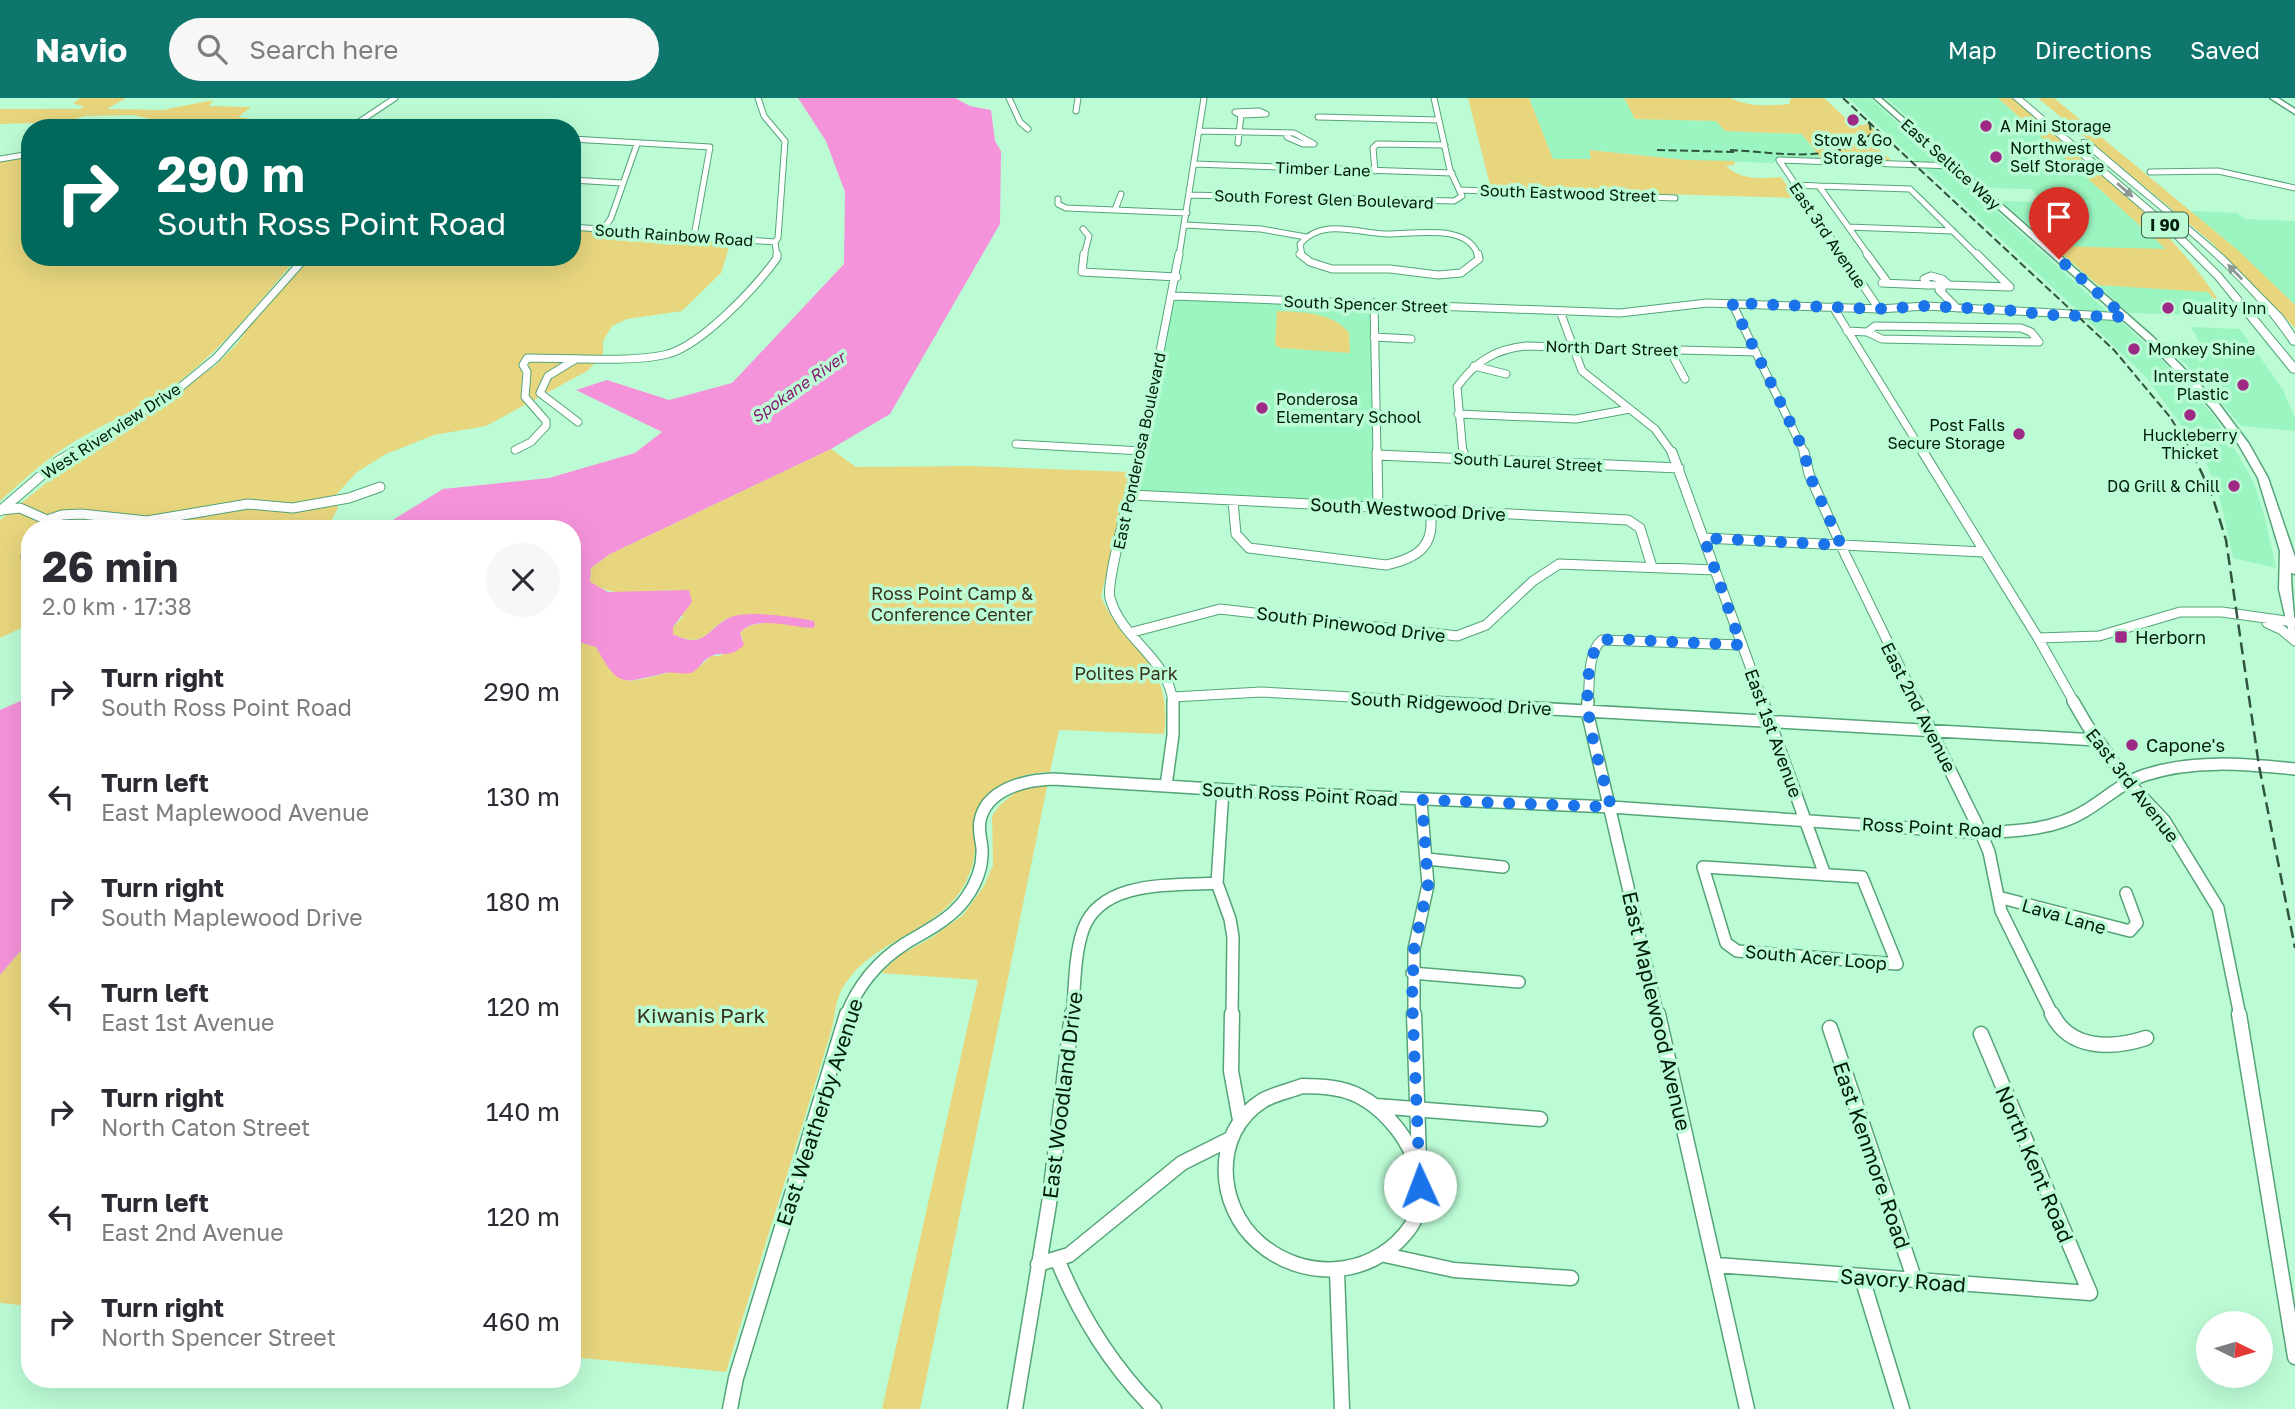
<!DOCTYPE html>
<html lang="en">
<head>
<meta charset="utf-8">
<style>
  body { margin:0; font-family:"Golos Text",sans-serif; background:#f7f7f7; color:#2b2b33; height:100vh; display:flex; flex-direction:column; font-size:26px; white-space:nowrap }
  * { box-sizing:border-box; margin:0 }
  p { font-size:23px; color:#7c7c81 }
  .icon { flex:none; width:38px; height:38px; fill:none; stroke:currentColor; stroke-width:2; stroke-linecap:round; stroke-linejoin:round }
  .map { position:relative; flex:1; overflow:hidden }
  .side { position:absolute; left:21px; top:422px; width:560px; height:868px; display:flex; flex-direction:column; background:#fff; border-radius:28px; box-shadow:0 7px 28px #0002 }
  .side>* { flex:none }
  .guide { position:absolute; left:21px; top:21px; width:560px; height:147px; border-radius:28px; box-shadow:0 7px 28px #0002; background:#00695c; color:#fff; overflow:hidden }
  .needle { width:46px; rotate:95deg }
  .fabs { position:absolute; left:2196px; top:1213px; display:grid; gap:14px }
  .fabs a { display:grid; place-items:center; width:77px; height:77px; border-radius:50%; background:#fff; box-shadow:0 7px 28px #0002; font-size:35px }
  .pin { position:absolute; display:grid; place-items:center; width:60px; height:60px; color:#fff; margin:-72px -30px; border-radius:50% 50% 50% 0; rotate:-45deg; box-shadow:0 0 7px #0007 }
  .pin .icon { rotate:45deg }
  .me { position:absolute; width:77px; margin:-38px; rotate:358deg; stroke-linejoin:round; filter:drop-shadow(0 0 5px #0008) }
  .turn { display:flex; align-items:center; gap:24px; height:147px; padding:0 21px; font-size:32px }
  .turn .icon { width:91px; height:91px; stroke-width:2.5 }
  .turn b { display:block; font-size:49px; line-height:60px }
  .round { display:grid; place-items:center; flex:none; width:74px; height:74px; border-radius:37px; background:#f7f7f7 }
  .headline { display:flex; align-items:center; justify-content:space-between; height:119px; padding:0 21px }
  h1 { font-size:42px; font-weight:700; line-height:52px }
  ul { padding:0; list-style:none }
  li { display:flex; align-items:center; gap:21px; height:105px; padding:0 21px }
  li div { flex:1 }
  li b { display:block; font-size:26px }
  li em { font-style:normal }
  header { display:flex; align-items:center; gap:42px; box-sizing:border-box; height:98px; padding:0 35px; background:#0f766e; color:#fff }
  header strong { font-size:33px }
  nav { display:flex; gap:38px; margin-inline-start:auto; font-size:24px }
  .search { width:490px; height:63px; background:#f7f7f7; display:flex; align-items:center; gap:18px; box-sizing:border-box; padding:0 24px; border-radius:38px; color:#7c7c81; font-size:26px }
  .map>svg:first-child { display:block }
  .built { fill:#9bf5c1 }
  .green { fill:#e8d67e }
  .water { fill:#f593da }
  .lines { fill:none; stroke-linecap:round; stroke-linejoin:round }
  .minor-far4-casing { stroke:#54a478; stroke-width:7 }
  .minor-far3-casing { stroke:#54a478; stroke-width:9 }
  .minor-far2-casing { stroke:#54a478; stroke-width:11 }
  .minor-far1-casing { stroke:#54a478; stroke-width:14 }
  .minor-casing { stroke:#54a478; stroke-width:17 }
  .major-casing { stroke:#54a478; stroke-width:3 }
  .highway-casing { stroke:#54a478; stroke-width:2 }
  .minor-far4 { stroke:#fff; stroke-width:5 }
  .minor-far3 { stroke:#fff; stroke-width:7 }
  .minor-far2 { stroke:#fff; stroke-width:9 }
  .minor-far1 { stroke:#fff; stroke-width:11 }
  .minor { stroke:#fff; stroke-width:14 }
  .major { fill:#fff; fill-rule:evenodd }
  .highway { fill:#fff; fill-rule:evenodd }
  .rail-far1 { stroke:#30553f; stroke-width:2; stroke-dasharray:8 3.5; stroke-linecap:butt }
  .rail { stroke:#30553f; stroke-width:2.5; stroke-dasharray:12 6; stroke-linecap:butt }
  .oneway { fill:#8c9992 }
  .route { stroke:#1a73e8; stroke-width:12; stroke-dasharray:0 21.6 }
  .poi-dot { fill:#9e2a86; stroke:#bcfcd5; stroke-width:2.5 }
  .labels { text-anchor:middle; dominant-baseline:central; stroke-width:7; stroke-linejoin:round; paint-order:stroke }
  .far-poi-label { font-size:16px; fill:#001c0c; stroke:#bcfcd5; text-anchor:start }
  .far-street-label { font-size:16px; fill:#001c0c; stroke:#bcfcd5 }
  .shield { fill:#bcfcd5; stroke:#385f48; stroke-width:2 }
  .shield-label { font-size:16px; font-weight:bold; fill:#001c0c }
  .far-water-label { font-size:16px; font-style:italic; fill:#891673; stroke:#bcfcd5 }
  .street-label { font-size:18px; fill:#001c0c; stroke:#bcfcd5 }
  .park-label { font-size:18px; fill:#38331e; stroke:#bcfcd5 }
  .poi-label { font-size:18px; fill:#001c0c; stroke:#bcfcd5; text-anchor:start }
  .near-street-label { font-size:21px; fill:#001c0c; stroke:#bcfcd5 }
  .near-park-label { font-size:21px; fill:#38331e; stroke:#bcfcd5 }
</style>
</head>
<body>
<header>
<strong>Navio</strong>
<div class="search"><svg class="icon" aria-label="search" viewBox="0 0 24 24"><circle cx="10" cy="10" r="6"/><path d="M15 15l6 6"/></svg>Search here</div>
<nav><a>Map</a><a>Directions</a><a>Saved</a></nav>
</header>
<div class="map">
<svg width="2295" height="1311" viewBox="0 0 2295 1311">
  <rect width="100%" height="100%" fill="#bcfcd5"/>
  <path class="built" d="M1529 0H1624L1635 21 1717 23 1725 33 1802 36 1823 63 1777 61 1774 65 1685 62 1589 52 1592 62 1553 61Z
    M1848 0H1870L1942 65H1918Z
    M1886 0H1998L2168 152 2053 148 2001 103 2042 104 2031 91 1986 90Z
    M1922 68 1950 71 2110 216 2080 215Z
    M2191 113 2237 115 2245 121 2295 123V207L2240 154Z
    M2098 187 2208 194 2228 218 2129 215Z
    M1173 198 1374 205 1378 410 1132 397Z
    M2085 220 2116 222 2123 225 2161 261 2212 316 2239 358 2254 385 2265 420 2276 470 2233 460 2221 405 2204 358 2146 279Z
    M2191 229 2240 231 2282 290 2295 320V333L2241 328 2203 283 2162 244 2200 245Z"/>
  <path class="green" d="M80 0H126L107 11 163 12 213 2 209 8 251 9 238 19 285 26V30L172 26 133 17 84 18 69 24 0 26V11H80L84 9 73 5Z
    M1468 0H1529L1553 61H1591L1589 52 1685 62 1734 63 1735 67 1726 68C1741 82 1761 81 1781 79L1796 100 1491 91Z
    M1624 0H1731C1746 9 1772 8 1789 6L1791 0H1824L1853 27H1866L1865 24 1884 41 1869 43 1893 64 1823 63 1802 36 1725 33 1716 23 1635 21Z
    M1998 0H2013C2087 64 2179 132 2228 218L2208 194 2098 187 2053 148 2166 151Z
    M2038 0H2054L2240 154 2295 207V230L2211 144Z
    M30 58V159H298C258 205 218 257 168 292 142 310 111 322 84 338 52 355 26 380 0 403V63Z
    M572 132 668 138 660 146 671 147 698 140 731 143 721 175 682 213 627 221 612 228 603 243V257L587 273 486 328 434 337 386 356 357 374 335 398 338 410 331 423 303 430H30V526L0 540V422L86 353 215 268 237 246 255 219 310 159H572Z
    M1277 213C1301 214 1333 214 1349 235L1350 255 1280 250 1275 247Z
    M831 351 856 369 972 368 1131 374 1101 498C1124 556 1174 560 1164 636L1059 632 1050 674C1026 675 1003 681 987 699 972 717 974 727 975 749 975 766 967 785 957 798 926 838 860 847 839 898 835 909 834 923 831 934L726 1274 572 1259V542L596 549C622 597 631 582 677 573 691 579 701 568 711 558H720L743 541 740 535C752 520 790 524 807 530L814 523C789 519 762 515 736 518 708 522 710 555 673 536V529L683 519 669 492C645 496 610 499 590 484L591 470 610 456Z
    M1048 684 920 1311H882L978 882 881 875 900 857 931 840 963 817 984 788 993 767 992 718 1000 707 1016 694Z
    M30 842V1208L0 1205V877Z"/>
  <path class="water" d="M798 0H955L970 8 991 12 995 43 1001 53 1000 126 890 316 831 351 610 456 591 470 590 484 608 494 689 492 692 504 673 529V536C706 553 706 530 731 519 749 512 795 519 814 523L815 527 813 530C792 530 756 516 740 535L744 547C729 562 721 552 710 559 703 562 700 570 693 574 685 578 675 573 666 575 623 584 620 593 596 549L572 542V430H380L443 391 549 380 635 355 662 334 576 292 607 282 669 302 732 285 844 166 845 94 826 43Z
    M30 599V842L0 877V612Z"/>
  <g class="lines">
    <defs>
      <path id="minor-far4" d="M758 0 764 18 785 43 778 140 775 144 777 158
        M1009 0 1020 24 1028 31
        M1076 13 1078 0
        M1259 13 1266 16 1241 17 1235 14Z
        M1318 19 1439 22
        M353 27 397 30
        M144 30 182 27 228 30
        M350 30 395 0
        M1199 33 1294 35 1314 46H1303L1287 39 1286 35
        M572 41 710 49 694 138
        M1238 45 1241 17
        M0 61 30 56
        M1194 66 1452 75
        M1375 73 1373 50 1377 46 1445 47
        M2150 74 2218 73 2295 90
        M572 82 622 85
        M1794 87 1819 88 1869 158
        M1819 88 1910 91 1978 158
        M1460 92 1675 100
        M1189 97 1454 103 1462 98 1450 72 1434 0
        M1058 101V106L1066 110 1187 115
        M1115 112 1121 96
        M1185 127 1261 131 1306 139
        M572 129 775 144
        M1848 129 1953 133
        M1083 131 1089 138 1084 158
        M603 132 611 120 637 46
        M1179 158 1204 0
        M1302 158 1300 146C1323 119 1359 136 1389 136 1415 136 1469 125 1478 158
        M1843 158 1779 62 1954 68"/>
      <path id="minor-far3" d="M1084 156 1082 174 1177 179
        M1300 156 1310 164 1332 171H1390L1438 177 1461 175 1479 161 1478 156
        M1842 156 1879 211
        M1867 156 1888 185
        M1931 178 1942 181 1949 187H1928L1924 181Z
        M1882 185 1928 187
        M1949 187 2010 189 1977 156
        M1942 191 1939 192 1957 210
        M1173 198 1620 215 1707 205 1879 211 1926 208 2125 219
        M1374 205 1377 356
        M1732 205 1805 356
        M1833 209 1924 356
        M1560 213 1582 273 1655 331 1673 356
        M1875 228 2021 230 2031 234 2039 244 1882 241 1867 234Z
        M1847 233 1867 234
        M1374 239 1411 241
        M1669 251 1685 281
        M576 261 548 278 540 295 578 324
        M1474 268 1506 276
        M1458 316 1576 321 1630 311
        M1016 346 1142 353
        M515 352 531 344 546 328V323L525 299 527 274 523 267 527 260C566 260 632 265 668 256 703 246 756 189 777 160V156
        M71 356 177 292 216 260 306 159
        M1140 356 1179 156
        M1463 356 1457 289C1475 264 1495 251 1526 248L1756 254"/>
      <path id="minor-far2" d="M1140 354C1135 379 1105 484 1110 500 1121 541 1168 560 1173 604
        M1377 354 1378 410
        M1463 354 1464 361
        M1672 354 1763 604
        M1804 354 1809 376 1845 456 1917 604
        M1923 354 2038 540 2074 604
        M1377 357 1679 370
        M1132 397 1628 422 1640 430 1652 469
        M1233 403 1236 436 1249 450 1386 467C1418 460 1436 448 1430 413
        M1 412 20 410 47 422 41 430
        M0 413 57 364 74 354
        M47 422 62 417 81 416 147 423 248 406 293 410 349 400 380 389
        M1704 440 1983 454
        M30 448 26 459 30 464
        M2267 525 2282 532 2295 543
        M1133 534 1220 511 1457 538 1486 527 1533 483 1559 466 1715 472
        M2038 540 2099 538 2180 514H2222L2293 524
        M1173 599 1261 594 1442 604
        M1588 604C1590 587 1587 554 1602 542L1741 547"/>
      <path id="minor-far1" d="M1412 603 2096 642
        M1588 603 1587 613 1658 918
        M1762 603 1825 777
        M1916 603 1981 735 1989 754 2001 813 2053 918
        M2073 603 2087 627 2127 683 2164 722 2218 810 2240 918
        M1166 688 1173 637V603
        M1223 692 1217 785 1230 821 1233 839 1232 918
        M1427 761 1503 769
        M1703 769 1862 779 1897 866 1737 853 1726 845Z
        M1998 799 2130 833 2137 825 2126 795
        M1412 875 1519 884
        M846 918C858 886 878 863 906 845 928 832 951 821 966 800 976 786 983 768 982 750 981 741 978 732 980 723 986 691 1025 682 1053 681L1261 694 1611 709 1981 735C2017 733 2054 732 2085 713 2105 701 2123 684 2145 677 2194 661 2244 666 2295 671
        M1072 918C1075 891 1074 858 1083 832 1101 781 1173 788 1217 785
        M1414 918V851L1428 787 1421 703"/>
      <path id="minor" d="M1232 916 1231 973 1240 1022
        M1414 916 1419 1061
        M1658 916 1747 1311
        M2052 916C2070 952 2112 951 2146 940
        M2239 916 2295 1259
        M1830 930 1915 1183
        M1302 988C1321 988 1342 989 1359 998 1404 1021 1444 1091 1405 1136 1368 1180 1303 1183 1259 1145 1216 1108 1212 1035 1262 1003 1273 996 1290 993 1302 988Z
        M1376 1008 1540 1021
        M1385 1157 1454 1172 1571 1180
        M1058 1163C1081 1220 1111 1267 1154 1311
        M1038 1166 1069 1157 1182 1065 1228 1042
        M1716 1167 2090 1195 1981 936
        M1337 1173 1342 1311
        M1862 1180 1902 1311
        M730 1311 736 1280 847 916
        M1015 1311 1049 1106 1072 916"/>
      <path id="major" d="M1874 0H1881L2153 239 2219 306 2249 346 2268 380 2295 459V476L2291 475C2291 496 2295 517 2295 539L2289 535 2279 491 2280 453 2258 380 2239 347 2211 310 2147 243Z
        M2270 0H2278L2295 11V16Z"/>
      <path id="highway" d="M2013 0H2022L2179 134 2221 176 2295 265V275L2291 274 2215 180 2173 138Z
        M2082 42H2088L2224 158 2283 218 2295 236V247L2291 246C2238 167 2154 108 2082 46Z"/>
    </defs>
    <use href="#minor-far4" class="minor-far4-casing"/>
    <use href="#minor-far3" class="minor-far3-casing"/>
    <use href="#minor-far2" class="minor-far2-casing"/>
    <use href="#minor-far1" class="minor-far1-casing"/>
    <use href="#minor" class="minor-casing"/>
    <use href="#major" class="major-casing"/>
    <use href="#highway" class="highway-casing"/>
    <use href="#minor-far4" class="minor-far4"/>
    <use href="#minor-far3" class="minor-far3"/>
    <use href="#minor-far2" class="minor-far2"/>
    <use href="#minor-far1" class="minor-far1"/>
    <use href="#minor" class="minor"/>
    <use href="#major" class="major"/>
    <use href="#highway" class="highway"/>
    <path class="rail-far1" d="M1843 0 2114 252 2170 319 2193 356
      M1657 52 1737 54
      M1730 52C1775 54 1834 67 1871 36L1870 27 1865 20"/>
    <path class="rail" d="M2192 354 2212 397 2226 442 2259 668 2295 850"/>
  </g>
  <defs><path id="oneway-solid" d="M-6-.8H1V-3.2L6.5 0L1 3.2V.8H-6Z" transform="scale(1.75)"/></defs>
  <g class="oneway">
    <use href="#oneway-solid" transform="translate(2125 92) rotate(41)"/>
    <use href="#oneway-solid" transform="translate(2235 174) rotate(-134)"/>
  </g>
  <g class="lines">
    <path class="route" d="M1420 1088 1412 900 1414 851 1428 787 1422 702 1611 709C1598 657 1574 600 1597 546L1602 542 1616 541 1741 547 1704 440 1841 447 1809 376 1804 353 1732 205 1879 211 1926 208 2007 212 2050 217 2125 219 2059 161"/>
  </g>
  <g class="poi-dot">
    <circle cx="1853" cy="22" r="7"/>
    <circle cx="1986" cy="28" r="7"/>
    <circle cx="1996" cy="59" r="7"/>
    <circle cx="2168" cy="210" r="7"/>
    <circle cx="2134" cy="251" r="7"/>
    <circle cx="2243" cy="287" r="7"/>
    <circle cx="1262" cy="310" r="7"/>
    <circle cx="2190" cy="317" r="7"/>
    <circle cx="2019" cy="336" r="7"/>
    <circle cx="2234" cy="388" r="7"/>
    <rect x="2114" y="532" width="14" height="14" rx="3.5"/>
    <circle cx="2132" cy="647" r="7"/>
  </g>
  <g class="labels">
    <g class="far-poi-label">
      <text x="2000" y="28">A Mini Storage</text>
      <text x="1853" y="42" text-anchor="middle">Stow &amp; Go<tspan x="1853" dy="18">Storage</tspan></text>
      <text x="2010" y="50">Northwest<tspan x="2010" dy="18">Self Storage</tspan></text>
      <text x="2182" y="210">Quality Inn</text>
      <text x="2148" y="251">Monkey Shine</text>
      <text x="2229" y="278" text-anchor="end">Interstate<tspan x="2229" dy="18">Plastic</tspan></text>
      <text x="1276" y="301">Ponderosa<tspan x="1276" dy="18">Elementary School</tspan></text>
      <text x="2005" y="327" text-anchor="end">Post Falls<tspan x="2005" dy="18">Secure Storage</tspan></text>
      <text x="2190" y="337" text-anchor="middle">Huckleberry<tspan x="2190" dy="18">Thicket</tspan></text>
      <text x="2220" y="388" text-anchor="end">DQ Grill &amp; Chill</text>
    </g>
    <g class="far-street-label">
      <text transform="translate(1951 66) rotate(42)">East Seltice Way</text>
      <text transform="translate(1323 71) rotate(2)">Timber Lane</text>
      <text transform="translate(1568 95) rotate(2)">South Eastwood Street</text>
      <text transform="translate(1324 101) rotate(2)">South Forest Glen Boulevard</text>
      <text transform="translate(674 137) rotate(4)">South Rainbow Road</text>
      <text transform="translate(1828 137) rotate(56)">East 3rd Avenue</text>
      <text transform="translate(1366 206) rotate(2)">South Spencer Street</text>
      <text transform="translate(1612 250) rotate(2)">North Dart Street</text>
      <text transform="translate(111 333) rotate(-33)">West Riverview Drive</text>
      <text transform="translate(1139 353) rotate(-78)">East Ponderosa Boulevard</text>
      <text transform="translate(1528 364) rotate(3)">South Laurel Street</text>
    </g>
    <rect class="shield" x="2142" y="114.5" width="46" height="25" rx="5"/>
    <g class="shield-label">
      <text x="2165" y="127">I 90</text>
    </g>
    <g class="far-water-label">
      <text transform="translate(798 289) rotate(-35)">Spokane River</text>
    </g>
    <g class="street-label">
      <text transform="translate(1408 411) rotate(3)">South Westwood Drive</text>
      <text transform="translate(1351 526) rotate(7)">South Pinewood Drive</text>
      <text transform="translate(1451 605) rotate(3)">South Ridgewood Drive</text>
      <text transform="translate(1919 609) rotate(63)">East 2nd Avenue</text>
      <text transform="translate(1774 635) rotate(70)">East 1st Avenue</text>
      <text transform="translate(2133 687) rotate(52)">East 3rd Avenue</text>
      <text transform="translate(1300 696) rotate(3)">South Ross Point Road</text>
      <text transform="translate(1932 729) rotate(3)">Ross Point Road</text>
      <text transform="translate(2064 818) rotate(16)">Lava Lane</text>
      <text transform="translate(1816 859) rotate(5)">South Acer Loop</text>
    </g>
    <g class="park-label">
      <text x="952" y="495">Ross Point Camp &amp;<tspan x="952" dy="21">Conference Center</tspan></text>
      <text x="1126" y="575">Polites Park</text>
    </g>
    <g class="poi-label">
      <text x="2135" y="539">Herborn</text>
      <text x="2146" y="647">Capone's</text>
    </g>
    <g class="near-street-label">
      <text transform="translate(1657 913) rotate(77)">East Maplewood Avenue</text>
      <text transform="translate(1062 997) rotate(-83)">East Woodland Drive</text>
      <text transform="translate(819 1014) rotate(-72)">East Weatherby Avenue</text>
      <text transform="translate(1872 1057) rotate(71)">East Kenmore Road</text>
      <text transform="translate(2035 1066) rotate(67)">North Kent Road</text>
      <text transform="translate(1903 1182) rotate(4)">Savory Road</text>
    </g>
    <g class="near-park-label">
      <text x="701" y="917">Kiwanis Park</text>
    </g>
  </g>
</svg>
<div class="fabs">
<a><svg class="needle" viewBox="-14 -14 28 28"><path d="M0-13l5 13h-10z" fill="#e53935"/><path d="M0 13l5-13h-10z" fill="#7c7c81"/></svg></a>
</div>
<div class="pin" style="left:2059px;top:161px;background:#d93025"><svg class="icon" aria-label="arrive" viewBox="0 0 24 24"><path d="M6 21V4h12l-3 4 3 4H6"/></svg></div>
<svg class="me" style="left:1420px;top:1088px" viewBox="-20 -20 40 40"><circle r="19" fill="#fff"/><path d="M0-13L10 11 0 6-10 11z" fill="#1a73e8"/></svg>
<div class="guide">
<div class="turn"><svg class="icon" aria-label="right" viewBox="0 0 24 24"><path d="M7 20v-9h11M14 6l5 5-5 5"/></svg><div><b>290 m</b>South Ross Point Road</div></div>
</div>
<section class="side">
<div class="headline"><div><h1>26 min</h1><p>2.0 km · 17:38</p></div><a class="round"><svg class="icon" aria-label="close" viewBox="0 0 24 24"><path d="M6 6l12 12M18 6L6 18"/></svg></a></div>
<ul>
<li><svg class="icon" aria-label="right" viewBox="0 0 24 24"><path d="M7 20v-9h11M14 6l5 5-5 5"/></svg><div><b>Turn right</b><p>South Ross Point Road</p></div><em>290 m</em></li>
<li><svg class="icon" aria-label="left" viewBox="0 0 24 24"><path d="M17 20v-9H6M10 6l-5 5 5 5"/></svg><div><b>Turn left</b><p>East Maplewood Avenue</p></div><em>130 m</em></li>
<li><svg class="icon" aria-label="right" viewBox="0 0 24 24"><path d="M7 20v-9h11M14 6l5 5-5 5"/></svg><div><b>Turn right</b><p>South Maplewood Drive</p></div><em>180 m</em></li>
<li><svg class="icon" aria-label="left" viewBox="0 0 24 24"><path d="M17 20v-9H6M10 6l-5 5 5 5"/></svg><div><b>Turn left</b><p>East 1st Avenue</p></div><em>120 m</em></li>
<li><svg class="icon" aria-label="right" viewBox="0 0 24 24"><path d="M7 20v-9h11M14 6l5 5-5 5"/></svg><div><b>Turn right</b><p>North Caton Street</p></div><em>140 m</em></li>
<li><svg class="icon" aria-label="left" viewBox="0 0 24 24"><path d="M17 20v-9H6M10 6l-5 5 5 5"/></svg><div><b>Turn left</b><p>East 2nd Avenue</p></div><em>120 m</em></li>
<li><svg class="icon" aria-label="right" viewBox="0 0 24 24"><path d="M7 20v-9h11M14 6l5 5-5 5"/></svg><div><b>Turn right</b><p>North Spencer Street</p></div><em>460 m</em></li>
</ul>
</section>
</div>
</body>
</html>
